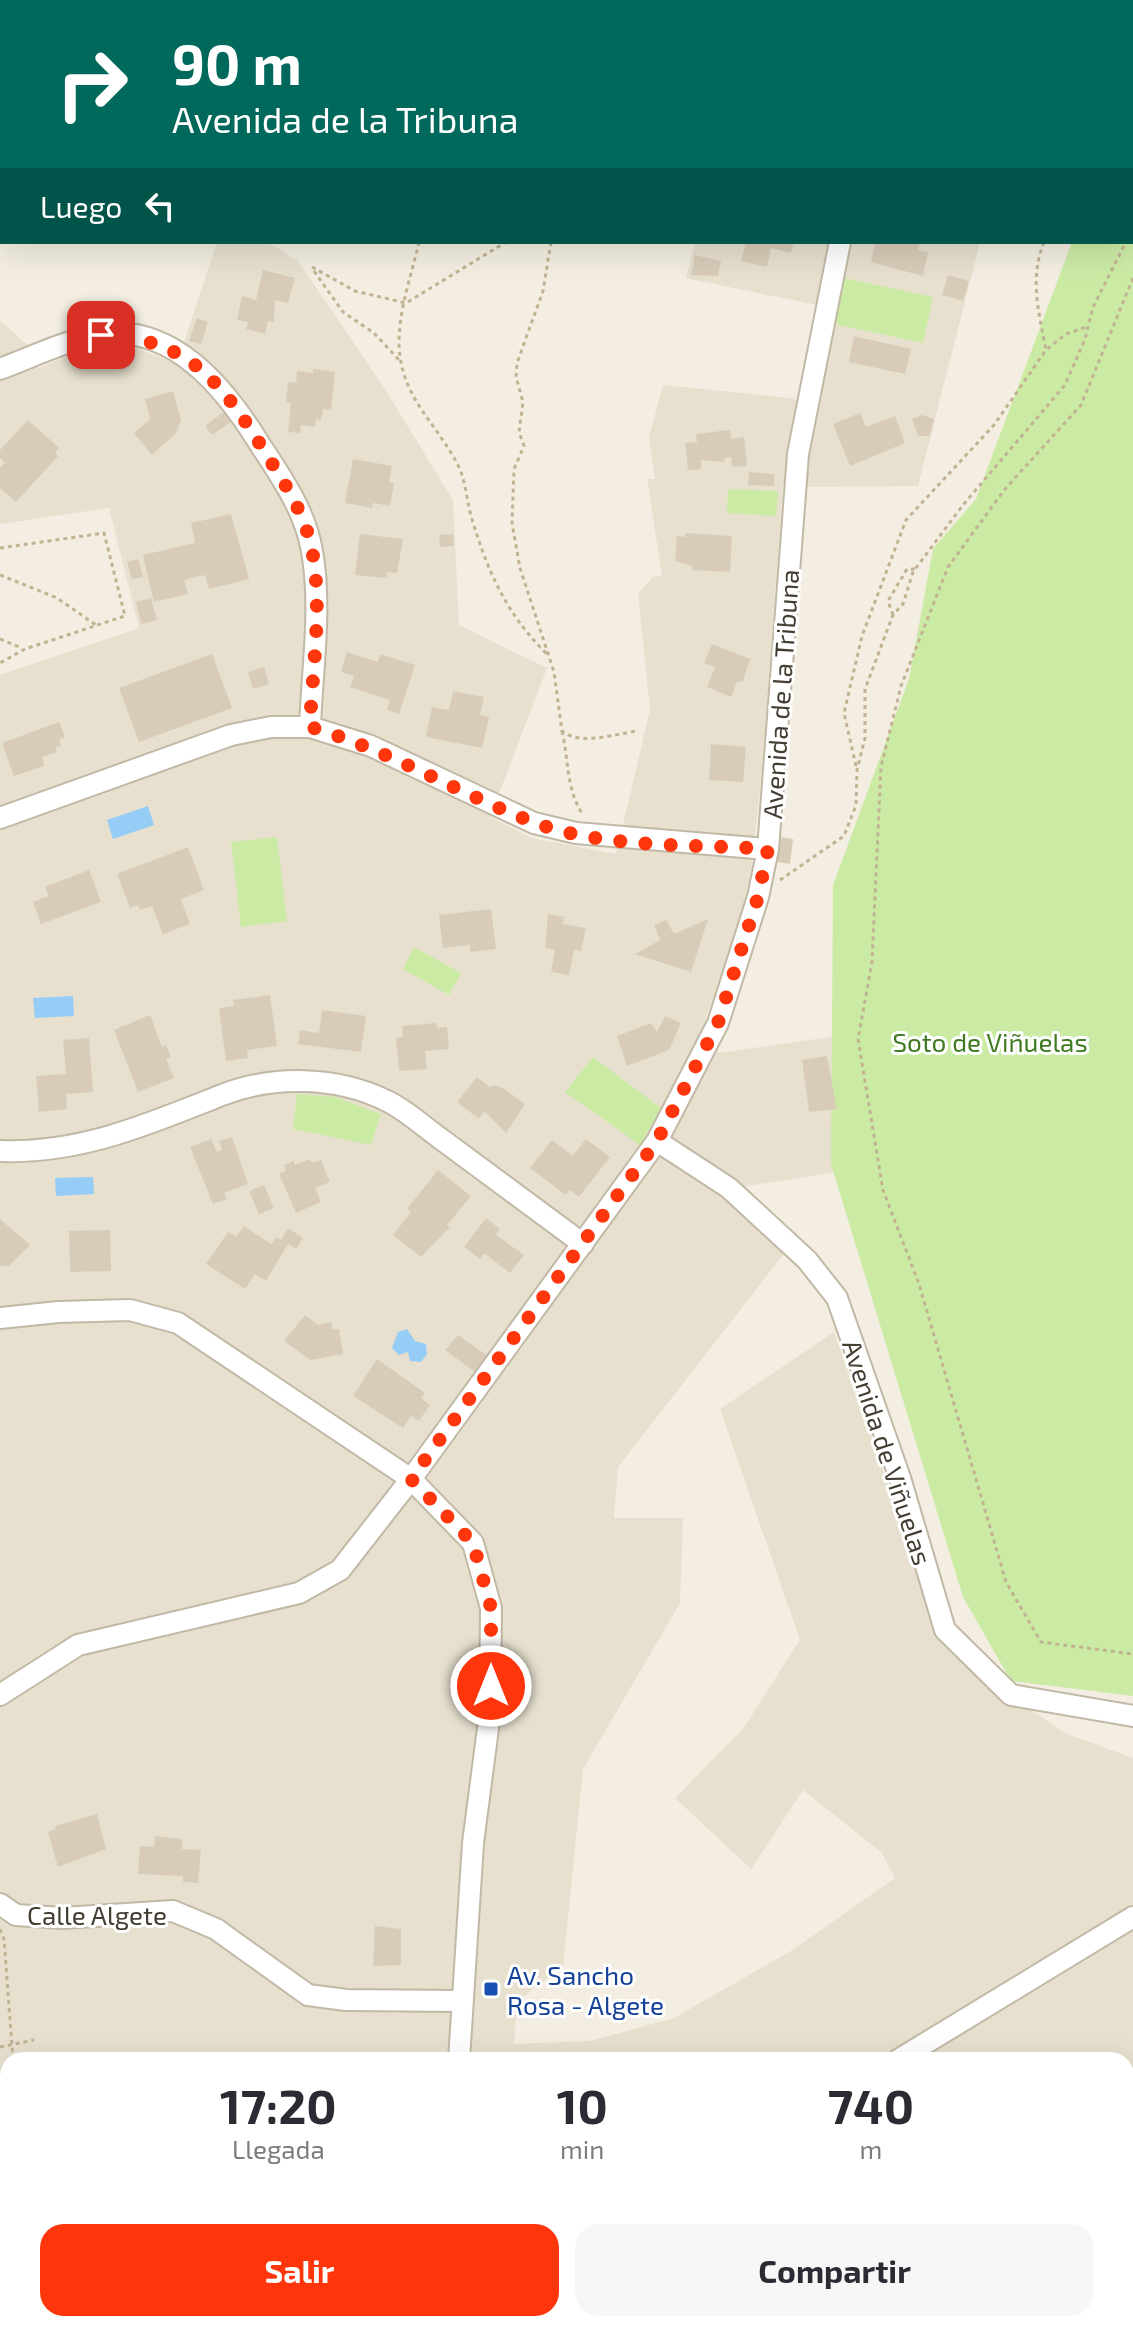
<!DOCTYPE html>
<html lang="es">
<head>
<meta charset="utf-8">
<style>
  body { margin:0; font-family:"Exo 2",sans-serif; background:#f7f7f7; color:#2b2b33; height:100vh; display:flex; flex-direction:column; font-size:30px; white-space:nowrap }
  * { box-sizing:border-box; margin:0 }
  p { font-size:26px; color:#7c7c81 }
  .icon { flex:none; width:44px; height:44px; fill:none; stroke:currentColor; stroke-width:2; stroke-linecap:round; stroke-linejoin:round }
  .map { position:relative; flex:1; overflow:hidden }
  .drawer { position:absolute; left:0px; top:2052px; width:1134px; height:280px; display:flex; flex-direction:column; background:#fff; border-radius:24px 24px 0 0; box-shadow:0 8px 32px #0002 }
  .drawer>* { flex:none }
  .guide { position:absolute; left:0px; top:0px; width:1134px; height:244px; box-shadow:0 8px 32px #0002; background:#00695c; color:#fff; overflow:hidden }
  .pin { position:absolute; display:grid; place-items:center; width:68px; height:68px; color:#fff; margin:-34px; border-radius:16px; box-shadow:0 4px 12px #0006 }
  .me { position:absolute; width:88px; margin:-44px; rotate:0deg; stroke-linejoin:round; filter:drop-shadow(0 0 6px #0008) }
  .turn { display:flex; align-items:center; gap:28px; height:168px; padding:0 40px; font-size:36px }
  .turn .icon { width:104px; height:104px; stroke-width:2.5 }
  .turn b { display:block; font-size:56px; line-height:68px }
  .then { display:flex; align-items:center; height:76px; padding:0 40px; background:#0003; gap:16px; font-size:30px }
  .eta { display:flex; justify-content:space-evenly; align-items:center; height:136px; text-align:center }
  .eta b { font-size:48px; font-weight:700; line-height:56px }
  .cta { display:flex; gap:16px; margin-top:auto; padding:16px 40px }
  .cta a { flex:1; height:92px; border-radius:24px; background:#ff350c; color:#fff; font-size:32px; font-weight:700; line-height:92px; text-align:center }
  .cta a+a { background:#f7f7f7; color:#2b2b33 }
  .map>svg:first-child { display:block }
  .residential { fill:#e7e0cf; fill-rule:evenodd }
  .green { fill:#cbeba5 }
  .water { fill:#96cdf6 }
  .building { fill:#d8ccb9 }
  .lines { fill:none; stroke-linecap:round; stroke-linejoin:round }
  .service-casing { stroke:#c1b9a6; stroke-width:14 }
  .minor-casing { stroke:#c1b9a6; stroke-width:24 }
  .path { stroke:#c2b293; stroke-width:3; stroke-dasharray:4 4; stroke-linecap:butt }
  .service { stroke:#fff; stroke-width:10 }
  .minor { stroke:#fff; stroke-width:20 }
  .route { stroke:#ff350c; stroke-width:14; stroke-dasharray:0 25.2 }
  .transit-dot { fill:#1a4fb4; stroke:#fff; stroke-width:3 }
  .labels { text-anchor:middle; dominant-baseline:central; stroke-width:6; stroke-linejoin:round; paint-order:stroke }
  .street-label { font-size:26px; fill:#443d32; stroke:#fff }
  .park-label { font-size:26px; fill:#417a21; stroke:#fff }
  .transit-label { font-size:26px; fill:#164399; stroke:#fff; text-anchor:start }
</style>
</head>
<body>
<div class="map">
<svg width="1133" height="2332" viewBox="0 0 1133 2332">
  <rect width="100%" height="100%" fill="#f3eee1"/>
  <path class="residential" d="M217 242H268L298 261 383 386 453 500 459 625 547 668 490 817 532 838 616 854 650 710 638 593 653 577 662 575 647 479H655L649 437 663 385 790 398 810 404 831 308 686 278 695 242H980L918 486 806 487 783 484 763 761 751 870 736 937 697 1042 720 1053 844 1035 857 1169 747 1186 736 1204 786 1251 618 1467 614 1518H683L680 1603 583 1769 563 1967 517 2001 514 2044 590 2041 674 2018 791 1951 895 1878 882 1853 803 1790 751 1869 675 1798 743 1729 800 1640 720 1409 834 1332 908 1541 955 1657 1065 1733 1133 1758V2332H0V675L139 628 109 508 0 524V320L28 346 39 368 78 351 106 345 139 349 170 361 185 340ZM8 2060H1126V2324H8Z"/>
  <path class="green" d="M1092 0H1133V1696L1011 1681 963 1597 831 1164 833 885 909 679 933 549 976 499 1072 242H1132V2Z
    M844 278 933 297 923 343 834 324Z
    M728 489 778 491 776 516 727 513Z
    M277 837 287 921 241 927 231 842Z
    M414 947 461 973 449 995 403 969Z
    M593 1057 661 1108 640 1145 565 1092Z
    M297 1094 335 1097 381 1114 371 1145 293 1129Z"/>
  <path class="water" d="M148 806 154 825 113 839 107 820Z
    M73 996 74 1016 35 1018 33 998Z
    M93 1177 94 1194 56 1196 55 1178Z
    M407 1329 415 1341 426 1344 427 1354 421 1362 410 1361 408 1352 399 1355 392 1348 398 1332Z"/>
  <path class="building" d="M746 242H794L791 253 771 248 767 267 741 261Z
    M875 242H920L918 250 928 252 923 276 871 262Z
    M695 255 721 261 718 276 691 275Z
    M263 270 295 278 288 303 275 300 274 322 268 321 265 334 246 329 248 322 237 320 242 296 256 300Z
    M948 275 969 281 963 301 942 295Z
    M197 318 208 322 201 344 189 341Z
    M854 336 911 349 905 374 849 362Z
    M313 369 335 372 331 410 323 409 321 420 316 419 315 427 301 425 300 433 288 432 291 403 286 402 288 382 296 383 297 371 313 373Z
    M173 391 181 420 176 433 152 455 134 433 150 419 145 399Z
    M225 411 232 421 212 435 205 426Z
    M860 413 866 427 895 416 905 443 850 466 833 424Z
    M922 415 934 419 930 436H918L912 419Z
    M28 420 59 448 55 453 58 456 16 502 0 488V468L5 462 0 458V450Z
    M730 430 731 439 744 437 747 466 732 467 731 457 724 458 725 462 701 460V469L688 470 685 443 697 442 696 434Z
    M353 459 392 466 389 482 394 483 390 506 373 503 372 508 345 503Z
    M749 472 774 474V486L748 485Z
    M231 514 249 579 209 589 205 575 184 580 188 594 154 602 143 555 195 543 191 523Z
    M685 533 732 536 730 572 692 570V566L675 561 677 536 685 537Z
    M360 534 403 539 397 573 387 572V578L355 575Z
    M453 534 454 546 440 547 439 535Z
    M138 559 143 577 132 579 127 562Z
    M151 598 157 620 141 624 136 602Z
    M712 644 750 659 743 681 737 682 731 697 707 687 715 667 704 663Z
    M347 652 378 662 380 654 415 665 399 714 387 710 390 700 350 687 354 676 341 672Z
    M212 654 232 708 139 742 119 688Z
    M264 667 269 684 253 689 248 672Z
    M453 691 484 697 480 715 489 717 482 748 426 737 432 707 449 710Z
    M59 722 65 737 59 739 61 746 55 748 57 752 42 757 44 766 14 776 2 743Z
    M711 744 746 747 743 782 709 780Z
    M780 837 793 839 790 864 777 862Z
    M188 847 204 890 181 899 190 924 163 934 152 906 140 910 138 905 130 908 117 874Z
    M89 870 101 902 41 924 33 902 49 896 45 887Z
    M491 909 496 949 470 952V945L443 948 439 915Z
    M548 914 564 917 563 924 586 928 581 951 574 950 569 975 551 972 555 950 545 948Z
    M708 919 691 972 635 954 660 940 654 925 666 920 674 934Z
    M270 995 277 1046 247 1050 248 1058 226 1061 219 1008 234 1006 233 1000Z
    M322 1010 366 1016 361 1052 298 1044 300 1030 319 1033Z
    M150 1015 162 1047 166 1045 171 1057 166 1059 174 1078 138 1092 114 1030Z
    M665 1016 681 1023 669 1050 627 1066 617 1036 651 1023 657 1032Z
    M436 1023 437 1028 447 1027 449 1049 425 1051 427 1069 399 1071 396 1038 403 1037 402 1026Z
    M89 1038 93 1092 66 1094 67 1109 39 1112 36 1076 66 1074 63 1040Z
    M827 1056 837 1109 809 1112 802 1060Z
    M477 1077 490 1087 495 1085 506 1090 525 1104 506 1133 484 1111 479 1119 457 1102Z
    M232 1137 248 1184 224 1193 227 1199 213 1204 190 1147 211 1139 217 1152 222 1150 219 1141Z
    M586 1139 610 1157 579 1197 570 1190 566 1195 530 1168 552 1140 573 1156Z
    M310 1159 312 1163 321 1160 330 1182 315 1188 321 1202 296 1213 279 1174 286 1171 284 1165 294 1161 295 1165Z
    M438 1170 471 1196 447 1225 450 1227 421 1257 393 1235 411 1212 407 1209Z
    M264 1185 274 1208 259 1214 249 1191Z
    M486 1218 500 1229 496 1235 524 1255 510 1273 484 1253 480 1259 464 1247Z
    M0 1219 30 1245 9 1266H0Z
    M244 1226 271 1244 277 1237 281 1240 288 1228 303 1238 296 1249 288 1244 266 1281 255 1274 245 1289 206 1264 228 1232 236 1237Z
    M110 1230 111 1271 70 1272 69 1231Z
    M305 1315 318 1325 331 1322 333 1330 339 1329 343 1354 310 1360 284 1341Z
    M458 1335 488 1356 475 1372 445 1350Z
    M377 1359 425 1393 421 1398 430 1405 419 1421 411 1416 403 1428 353 1396Z
    M97 1814 106 1849 58 1867 48 1832 56 1829 55 1826Z
    M155 1836 182 1839V1849L201 1850 198 1883 183 1882V1876L138 1874 140 1846 154 1847Z
    M375 1926 401 1929V1965L373 1966Z"/>
  <g class="lines">
    <defs>
      <path id="service" d="M0 2276 8 2272"/>
      <path id="minor" d="M894 2 895 0
        M0 369C32 357 64 341 98 335 172 322 225 388 259 443 281 477 305 510 312 551 322 608 312 670 310 727
        M0 818 231 735 271 727H310L371 746 534 823 576 833 768 849
        M657 1141 729 1188 807 1260 837 1298 900 1478 945 1630 1011 1695 1133 1716
        M0 1151C80 1154 149 1124 222 1095 273 1075 337 1076 387 1101 406 1110 424 1127 441 1139 489 1174 536 1209 583 1244
        M0 1318 58 1312 130 1310 178 1323 411 1479 473 1543 491 1608 490 1713 473 1843 459 2060
        M0 1695 78 1645 299 1593 340 1570 411 1479 657 1141 718 1023 758 897 768 849 798 454 840 242
        M0 1904 16 1915 63 1918 173 1911 216 1929 308 1995 346 2000 461 2001
        M898 2060 1133 1917
        M888 2324 890 2332
        M115 2332 118 2324
        M595 2332 599 2324"/>
    </defs>
    <use href="#service" class="service-casing"/>
    <use href="#minor" class="minor-casing"/>
    <path class="path" d="M439 2V0
      M584 2 585 0
      M1098 2V0
      M1132 123 1133 119
      M1132 217 1133 215
      M419 242C411 278 395 319 400 356 405 399 438 427 457 463 466 481 466 497 471 516 487 570 506 614 547 654
      M551 242 543 291 517 363 516 377 523 402 519 432 524 446 514 469 512 523 520 568 554 672 562 731C580 746 616 734 637 731
      M1044 242C1029 279 1039 312 1046 350
      M312 267 355 291 406 303 506 242
      M314 271 343 312 374 333 399 360
      M1133 278 1081 405 1005 489 948 567 901 686 881 767 872 962 858 1039 883 1190 919 1284 1006 1582 1041 1642 1133 1654
      M0 548 104 533 125 616 25 649 0 663
      M0 575 57 598 96 625
      M893 615 888 601 907 569H915
      M0 639 22 648
      M562 731C569 761 566 789 583 815
      M856 766 844 713 862 636 906 520 994 425 1046 350 1066 334 1089 326
      M780 880 844 836 856 805 857 770 865 738V689L893 615 903 604 913 572 963 505 1065 385 1085 339 1093 307 1126 242
      M0 1929 4 1939 13 2060
      M0 2047 34 2040
      M0 2130 8 2136
      M0 2224 8 2212
      M0 2235 8 2233"/>
    <use href="#service" class="service"/>
    <use href="#minor" class="minor"/>
  </g>
  <g class="lines">
    <path class="route" d="M101 335C191 338 224 386 268 457 287 487 305 515 312 550 323 607 312 670 310 727 389 750 457 793 533 822 602 849 695 844 768 849L758 897 718 1023 657 1141 411 1479 473 1543 491 1608V1686"/>
  </g>
  <rect class="transit-dot" x="483" y="1981" width="16" height="16" rx="4"/>
  <g class="labels">
    <g class="street-label">
      <text transform="translate(780 694) rotate(-86)">Avenida de la Tribuna</text>
      <text transform="translate(888 1452) rotate(72)">Avenida de Viñuelas</text>
      <text x="97" y="1914">Calle Algete</text>
    </g>
    <g class="park-label">
      <text x="990" y="1041">Soto de Viñuelas</text>
    </g>
    <g class="transit-label">
      <text x="507" y="1974">Av. Sancho<tspan x="507" dy="30">Rosa - Algete</tspan></text>
    </g>
  </g>
</svg>
<div class="pin" style="left:101px;top:335px;background:#d93025"><svg class="icon" aria-label="arrive" viewBox="0 0 24 24"><path d="M6 21V4h12l-3 4 3 4H6"/></svg></div>
<svg class="me" style="left:491px;top:1686px" viewBox="-20 -20 40 40"><circle r="17" fill="#ff350c" stroke="#fff" stroke-width="3"/><path d="M0-11L8 9 0 5-8 9z" fill="#fff"/></svg>
<div class="guide">
<div class="turn"><svg class="icon" aria-label="right" viewBox="0 0 24 24"><path d="M7 20v-9h11M14 6l5 5-5 5"/></svg><div><b>90 m</b>Avenida de la Tribuna</div></div>
<div class="then">Luego<svg class="icon" aria-label="left" viewBox="0 0 24 24"><path d="M17 20v-9H6M10 6l-5 5 5 5"/></svg></div>
</div>
<section class="drawer">
<div class="eta">
<div><b>17:20</b><p>Llegada</p></div>
<div><b>10</b><p>min</p></div>
<div><b>740</b><p>m</p></div>
</div>
<div class="cta"><a>Salir</a><a>Compartir</a></div>
</section>
</div>
</body>
</html>
